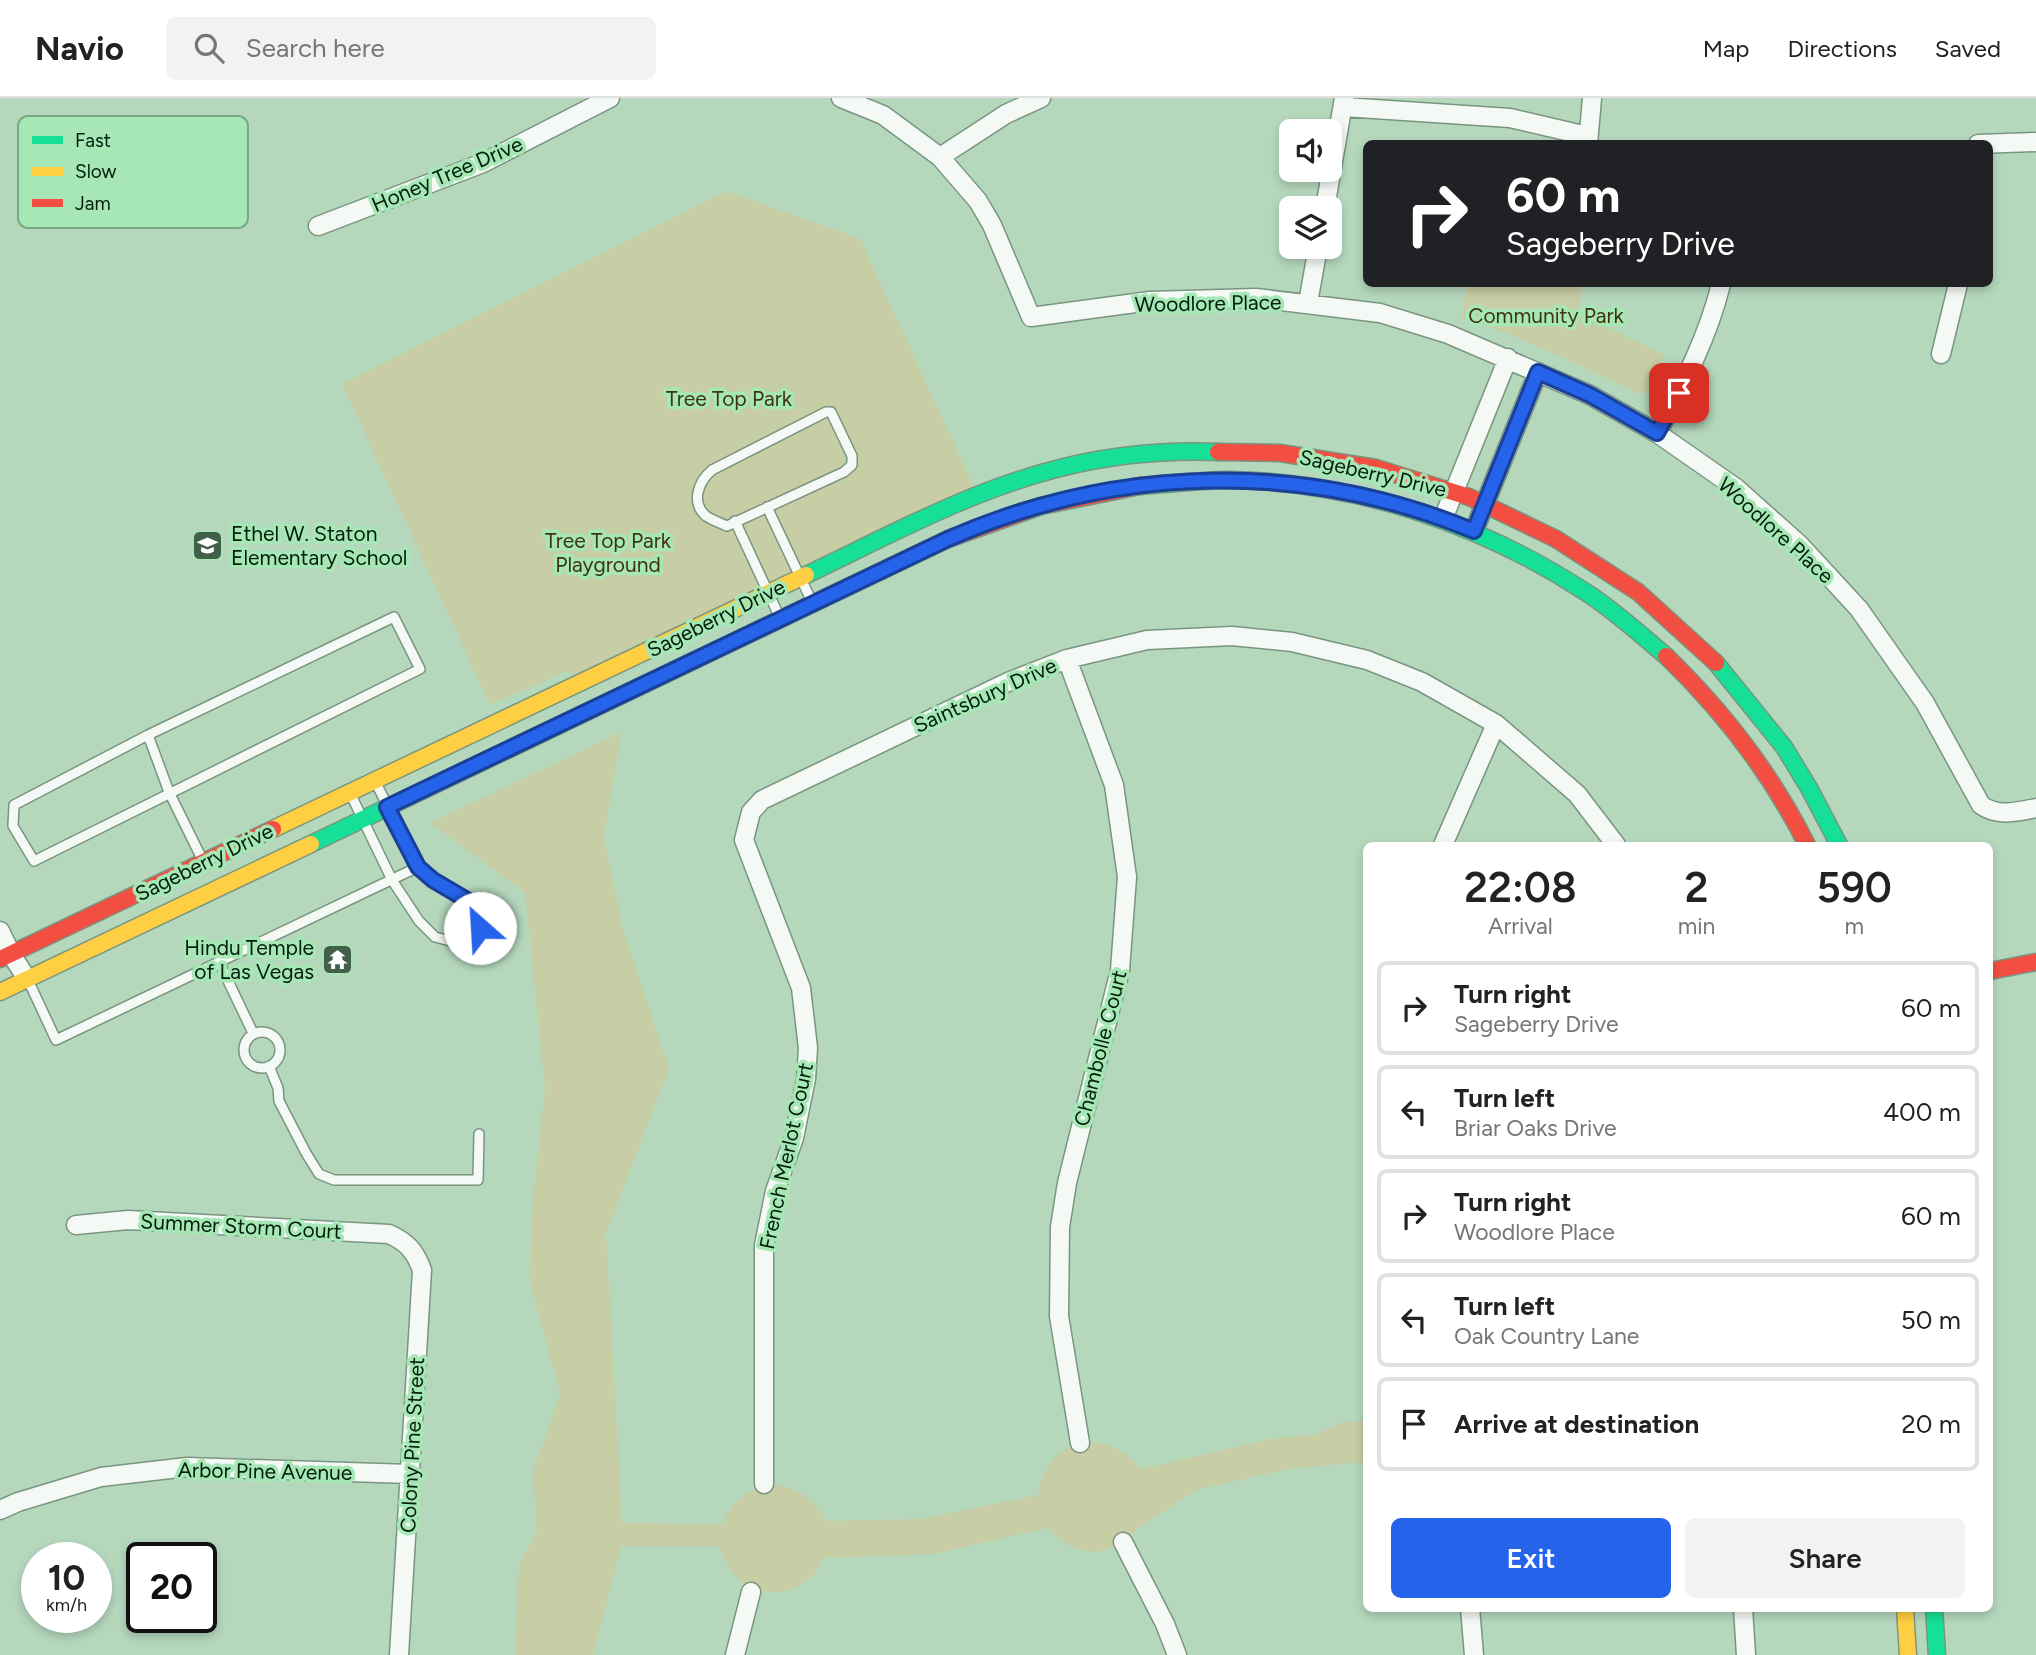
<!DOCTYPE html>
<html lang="en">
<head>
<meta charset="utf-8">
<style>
  body { margin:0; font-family:Figtree,sans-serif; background:#f2f2f2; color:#222; height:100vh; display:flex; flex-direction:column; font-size:26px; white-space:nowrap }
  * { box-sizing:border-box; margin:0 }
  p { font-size:23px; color:#767676 }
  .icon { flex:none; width:38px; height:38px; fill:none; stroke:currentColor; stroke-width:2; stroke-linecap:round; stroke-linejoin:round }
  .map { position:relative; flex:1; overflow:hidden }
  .panel { position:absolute; left:1363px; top:744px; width:630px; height:770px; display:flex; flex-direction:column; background:#fff; border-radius:10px; box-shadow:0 4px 10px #0003 }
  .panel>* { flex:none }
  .top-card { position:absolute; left:1363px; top:42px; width:630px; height:147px; border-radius:10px; box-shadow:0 4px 10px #0003; background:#202124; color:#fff; overflow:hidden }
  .tools { position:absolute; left:1279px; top:21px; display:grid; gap:14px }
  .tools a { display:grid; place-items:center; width:63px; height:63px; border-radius:10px; background:#fff; box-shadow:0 4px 10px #0003; font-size:35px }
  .speed { position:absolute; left:21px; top:1444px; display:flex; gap:14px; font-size:35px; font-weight:700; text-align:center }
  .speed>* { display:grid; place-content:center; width:91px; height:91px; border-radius:50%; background:#fff; box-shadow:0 4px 10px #0003; line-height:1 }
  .speed small { font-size:18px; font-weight:400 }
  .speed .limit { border:4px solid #111; border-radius:10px; background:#fff; color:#111 }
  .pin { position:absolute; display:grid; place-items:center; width:60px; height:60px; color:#fff; margin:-30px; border-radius:14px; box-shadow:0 4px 10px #0006 }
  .me { position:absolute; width:77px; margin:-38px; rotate:334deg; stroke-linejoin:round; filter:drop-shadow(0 0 5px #0008) }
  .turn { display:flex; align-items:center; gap:24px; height:147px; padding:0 28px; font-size:32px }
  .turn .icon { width:91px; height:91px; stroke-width:2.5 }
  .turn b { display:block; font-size:49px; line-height:60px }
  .eta { display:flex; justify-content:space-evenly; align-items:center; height:119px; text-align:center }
  .eta b { font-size:42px; font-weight:600; line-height:49px }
  .cta { display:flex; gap:14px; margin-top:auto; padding:14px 28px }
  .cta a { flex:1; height:80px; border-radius:10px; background:#2563eb; color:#fff; font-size:28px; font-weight:600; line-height:80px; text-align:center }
  .cta a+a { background:#f2f2f2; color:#222 }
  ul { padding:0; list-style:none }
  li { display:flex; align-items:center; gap:21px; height:94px; margin:0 14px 10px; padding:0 14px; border:4px solid #e0e0e0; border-radius:10px }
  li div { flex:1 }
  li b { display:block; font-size:26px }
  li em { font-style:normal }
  header { display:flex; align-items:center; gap:42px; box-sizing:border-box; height:98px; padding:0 35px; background:#fff; border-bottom:2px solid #e0e0e0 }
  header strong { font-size:33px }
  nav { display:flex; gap:38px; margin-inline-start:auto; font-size:24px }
  .search { width:490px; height:63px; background:#f2f2f2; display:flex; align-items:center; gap:18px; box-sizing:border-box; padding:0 24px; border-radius:10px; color:#767676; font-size:26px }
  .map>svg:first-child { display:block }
  .green { fill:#c7cda4 }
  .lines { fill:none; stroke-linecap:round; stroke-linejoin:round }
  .lane-casing { stroke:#799580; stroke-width:12 }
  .street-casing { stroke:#799580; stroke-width:21 }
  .fast-casing { stroke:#799580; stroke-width:19 }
  .slow-casing { stroke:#799580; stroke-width:19 }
  .jam-casing { stroke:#799580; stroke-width:19 }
  .lane { stroke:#f4f9f5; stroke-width:9 }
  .street { stroke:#f4f9f5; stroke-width:18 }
  .fast { stroke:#16e098; stroke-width:16 }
  .slow { stroke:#ffcf43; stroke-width:16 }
  .jam { stroke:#f24e42; stroke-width:16 }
  .route-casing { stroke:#184099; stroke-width:18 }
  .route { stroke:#2563eb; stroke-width:12 }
  .labels { text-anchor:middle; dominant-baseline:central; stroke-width:7; stroke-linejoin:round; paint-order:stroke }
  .street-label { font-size:21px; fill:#041e0c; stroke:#a6e7b5 }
  .park-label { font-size:21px; fill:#40340f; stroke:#a6e7b5 }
  .poi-label { font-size:21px; fill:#041e0c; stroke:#a6e7b5; text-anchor:start }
  .key { fill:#a6e7b5; stroke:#75ab82; stroke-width:2 }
  .key-label { font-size:19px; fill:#041e0c }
</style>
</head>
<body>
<header>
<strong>Navio</strong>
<div class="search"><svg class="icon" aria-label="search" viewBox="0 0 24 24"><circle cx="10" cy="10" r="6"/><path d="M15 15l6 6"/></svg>Search here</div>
<nav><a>Map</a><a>Directions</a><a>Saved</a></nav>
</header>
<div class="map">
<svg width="2036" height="1557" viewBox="0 0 2036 1557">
  <rect width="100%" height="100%" fill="#b5d8bd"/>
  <path class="green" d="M727 93 860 141 974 389 578 576 564 574 490 607 342 286Z
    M1467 186H1584L1577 215 1664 257 1651 290 1645 295H1637C1580 267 1523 240 1462 219Z
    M621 634 604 739 622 827 669 971 606 1135 622 1425 722 1426C743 1376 802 1374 825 1423L920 1421 1038 1397C1046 1339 1106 1327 1141 1371L1270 1341 1317 1336 1339 1325 1367 1322V1364L1293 1370 1196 1392 1140 1429 1120 1446 1107 1452 1092 1454 1078 1452 1065 1446 1048 1430 934 1456 824 1460C801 1511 731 1503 720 1448H621L593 1557H515L519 1466 537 1435 533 1373 560 1296 529 1180 533 1102 545 990 525 795 430 725Z"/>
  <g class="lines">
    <defs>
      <path id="lane" d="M826 314H831L852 358V367L844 374 727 428C720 425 712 422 706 418 690 404 699 383 712 372Z
        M767 409 812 504
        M735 423 780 520
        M394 519 420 571 34 763 13 728 14 707 148 637Z
        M148 637 169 694 203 763
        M350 695 392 782 419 823 435 839 458 845 471 840 480 830 481 820 477 809 433 782 418 769 375 683
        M219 864 418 769
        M28 882 56 942 219 864 253 935
        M244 952a18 18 0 1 1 36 0a18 18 0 1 1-36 0Z
        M269 968 278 990 279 1003 306 1055 319 1076 334 1082H478L479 1036"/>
      <path id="street" d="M841 0 883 17 940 59 978 103 992 127 1031 219 1150 203 1256 200 1380 215 1448 236 1590 297 1657 335 1736 390 1800 447 1859 511 1925 605 1981 707C1998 719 2016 714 2036 710
        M1344 9 1510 20 1583 37 1587 46
        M1588 46 1592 0
        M1978 46 2036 44
        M940 59 1006 16 1041 0
        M1325 110 1344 0
        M318 128 483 65 610 0
        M1308 205 1318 149
        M1941 256 1958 186
        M1657 335C1683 287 1708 239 1721 186
        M1443 421 1508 260
        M1474 433 1538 274
        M1067 561 1114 687 1127 779 1120 872 1067 1085 1060 1129 1059 1218 1080 1345
        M1443 747 1496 626
        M0 833 11 856 27 881
        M76 1127 128 1122 389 1136C407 1144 415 1153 422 1172L399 1557
        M764 1386V1147L775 1093 794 1040 806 981 808 950 801 890 744 742 751 714 762 702 1008 584 1067 561 1147 542 1232 538 1292 544 1367 562 1422 584 1496 626 1577 696 1616 747
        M0 1412 18 1404 101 1379 187 1369 410 1376
        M1123 1444 1165 1526 1177 1557
        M1470 1510 1474 1557
        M1743 1510 1746 1557
        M735 1557 751 1494"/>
      <path id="fast" d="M1140 388C1170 386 1200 382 1230 382 1357 384 1482 426 1587 495 1615 513 1641 537 1666 558
        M806 477C890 437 973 391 1064 369 1113 357 1168 352 1218 354
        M1716 565 1784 649 1809 690 1839 747
        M311 746 622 597
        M1934 1510 1937 1557"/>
      <path id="slow" d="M273 731 806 477
        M0 894 311 746
        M1905 1510 1908 1557"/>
      <path id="jam" d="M1218 354 1280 355 1376 370 1469 399 1556 441 1638 494 1716 565
        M1666 558C1724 614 1771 675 1807 747
        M622 597 948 441 1041 408 1140 388
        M0 861 273 731
        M1990 873 2036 864"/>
    </defs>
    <use href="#lane" class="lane-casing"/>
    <use href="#street" class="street-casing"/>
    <use href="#fast" class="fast-casing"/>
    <use href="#slow" class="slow-casing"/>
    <use href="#jam" class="jam-casing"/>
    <use href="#lane" class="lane"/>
    <use href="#street" class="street"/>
    <use href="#fast" class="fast"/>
    <use href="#slow" class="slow"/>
    <use href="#jam" class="jam"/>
  </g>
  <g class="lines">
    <defs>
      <path id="route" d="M480 830 481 820 477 808 433 782 418 769 387 709 948 441C1116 367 1304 362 1474 433L1538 274 1590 297 1657 335 1679 295"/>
    </defs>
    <use href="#route" class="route-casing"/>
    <use href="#route" class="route"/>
  </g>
  <defs>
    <symbol id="school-square" viewBox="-11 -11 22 22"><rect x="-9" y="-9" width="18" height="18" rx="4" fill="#425f4a" stroke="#a6e7b5"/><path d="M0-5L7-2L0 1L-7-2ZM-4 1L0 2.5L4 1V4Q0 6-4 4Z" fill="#fff"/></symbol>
    <symbol id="temple-square" viewBox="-11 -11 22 22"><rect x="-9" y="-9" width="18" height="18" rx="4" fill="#425f4a" stroke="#a6e7b5"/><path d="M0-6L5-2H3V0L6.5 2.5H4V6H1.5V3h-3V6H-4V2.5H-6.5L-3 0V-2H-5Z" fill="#fff"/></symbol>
  </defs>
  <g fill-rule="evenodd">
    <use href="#school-square" x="190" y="430" width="35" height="35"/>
    <use href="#temple-square" x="320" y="844" width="35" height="35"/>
  </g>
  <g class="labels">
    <g class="street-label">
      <text transform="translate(447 76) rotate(-23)">Honey Tree Drive</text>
      <text transform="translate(1208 205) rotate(-1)">Woodlore Place</text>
      <text transform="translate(1373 375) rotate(13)">Sageberry Drive</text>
      <text transform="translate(1776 432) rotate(42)">Woodlore Place</text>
      <text transform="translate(716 520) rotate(-26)">Sageberry Drive</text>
      <text transform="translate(985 597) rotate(-24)">Saintsbury Drive</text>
      <text transform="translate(204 764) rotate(-26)">Sageberry Drive</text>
      <text transform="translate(1100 950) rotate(-76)">Chambolle Court</text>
      <text transform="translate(786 1058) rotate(-78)">French Merlot Court</text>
      <text transform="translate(241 1128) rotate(3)">Summer Storm Court</text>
      <text transform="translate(412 1347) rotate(-87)">Colony Pine Street</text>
      <text transform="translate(265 1373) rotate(1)">Arbor Pine Avenue</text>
    </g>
    <g class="park-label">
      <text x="1546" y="217">Community Park</text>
      <text x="729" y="300">Tree Top Park</text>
      <text x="608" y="442">Tree Top Park<tspan x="608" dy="24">Playground</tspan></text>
    </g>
    <g class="poi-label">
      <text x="231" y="435">Ethel W. Staton<tspan x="231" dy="24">Elementary School</tspan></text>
      <text x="314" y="849" text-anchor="end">Hindu Temple<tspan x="314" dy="24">of Las Vegas</tspan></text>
    </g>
  </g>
  <rect x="18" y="18" width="230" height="112" rx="10" class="key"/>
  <rect x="32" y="38" width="31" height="8" fill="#16e098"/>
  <rect x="32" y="69" width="31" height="9" fill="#ffcf43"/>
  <rect x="32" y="101" width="31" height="8" fill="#f24e42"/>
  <g class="key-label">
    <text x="75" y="49">Fast</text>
    <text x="75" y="80">Slow</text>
    <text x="75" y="112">Jam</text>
  </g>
</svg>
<div class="tools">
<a><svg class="icon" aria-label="sound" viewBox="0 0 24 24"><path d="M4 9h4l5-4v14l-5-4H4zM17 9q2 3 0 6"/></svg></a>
<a><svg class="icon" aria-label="layers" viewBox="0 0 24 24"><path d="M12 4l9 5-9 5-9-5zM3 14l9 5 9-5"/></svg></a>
</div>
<div class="speed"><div>10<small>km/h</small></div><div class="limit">20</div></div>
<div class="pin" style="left:1679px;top:295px;background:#d93025"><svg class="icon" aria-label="arrive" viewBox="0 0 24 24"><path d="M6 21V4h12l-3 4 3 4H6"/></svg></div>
<svg class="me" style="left:480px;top:830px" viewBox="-20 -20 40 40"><circle r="19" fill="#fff"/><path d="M0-13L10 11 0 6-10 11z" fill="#2563eb"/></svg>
<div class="top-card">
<div class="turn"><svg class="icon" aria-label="right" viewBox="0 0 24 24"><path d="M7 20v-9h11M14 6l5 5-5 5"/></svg><div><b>60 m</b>Sageberry Drive</div></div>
</div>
<section class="panel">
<div class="eta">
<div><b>22:08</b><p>Arrival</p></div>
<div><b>2</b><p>min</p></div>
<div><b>590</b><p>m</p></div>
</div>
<ul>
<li><svg class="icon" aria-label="right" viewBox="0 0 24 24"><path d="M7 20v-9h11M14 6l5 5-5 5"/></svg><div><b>Turn right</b><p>Sageberry Drive</p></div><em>60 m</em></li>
<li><svg class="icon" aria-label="left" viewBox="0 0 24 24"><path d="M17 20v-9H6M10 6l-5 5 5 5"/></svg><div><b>Turn left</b><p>Briar Oaks Drive</p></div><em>400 m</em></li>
<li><svg class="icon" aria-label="right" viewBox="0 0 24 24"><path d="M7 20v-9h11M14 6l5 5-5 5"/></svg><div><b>Turn right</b><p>Woodlore Place</p></div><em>60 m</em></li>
<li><svg class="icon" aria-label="left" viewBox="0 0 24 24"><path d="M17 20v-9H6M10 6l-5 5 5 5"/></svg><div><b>Turn left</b><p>Oak Country Lane</p></div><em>50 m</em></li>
<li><svg class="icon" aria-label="arrive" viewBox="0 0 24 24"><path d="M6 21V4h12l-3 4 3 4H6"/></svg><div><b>Arrive at destination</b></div><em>20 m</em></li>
</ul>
<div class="cta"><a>Exit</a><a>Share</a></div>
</section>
</div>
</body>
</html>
